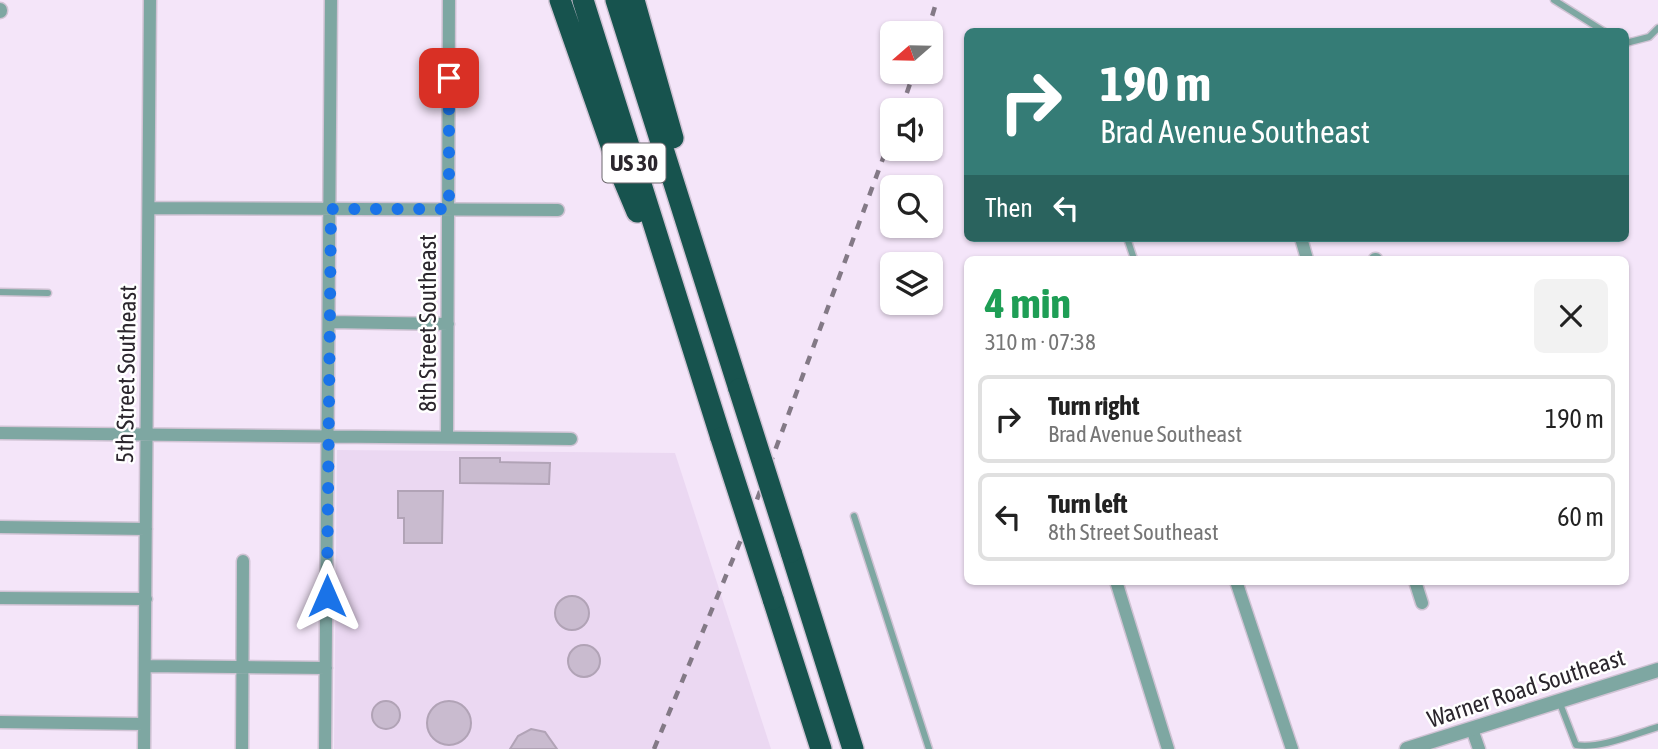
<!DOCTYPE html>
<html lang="en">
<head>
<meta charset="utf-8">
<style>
  body { margin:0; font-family:"Asap Condensed",sans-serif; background:#f2f2f2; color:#222; height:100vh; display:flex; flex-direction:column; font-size:26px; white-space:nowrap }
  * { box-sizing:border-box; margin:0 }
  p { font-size:23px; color:#767676 }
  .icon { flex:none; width:38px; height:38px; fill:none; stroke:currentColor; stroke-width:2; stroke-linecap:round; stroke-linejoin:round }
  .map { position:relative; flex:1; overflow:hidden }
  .details { position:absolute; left:964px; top:256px; width:665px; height:329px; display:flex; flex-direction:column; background:#fff; border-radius:10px; box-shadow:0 2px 5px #0004 }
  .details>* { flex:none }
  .top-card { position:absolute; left:964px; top:28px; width:665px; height:214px; border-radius:10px; box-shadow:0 2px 5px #0004; background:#357c76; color:#fff; overflow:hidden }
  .needle { width:46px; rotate:250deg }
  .fabs { position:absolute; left:880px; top:21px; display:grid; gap:14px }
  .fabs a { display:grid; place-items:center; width:63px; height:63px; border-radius:10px; background:#fff; box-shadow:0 2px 5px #0004; font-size:35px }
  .pin { position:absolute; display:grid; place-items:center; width:60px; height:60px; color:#fff; margin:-30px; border-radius:14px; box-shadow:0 4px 10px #0006 }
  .me { position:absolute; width:77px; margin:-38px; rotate:0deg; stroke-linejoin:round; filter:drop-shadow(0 0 5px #0008) }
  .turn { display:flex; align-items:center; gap:24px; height:147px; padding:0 21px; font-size:32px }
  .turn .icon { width:91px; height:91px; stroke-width:2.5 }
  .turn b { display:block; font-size:49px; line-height:60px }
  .then { display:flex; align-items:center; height:66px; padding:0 21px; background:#0003; gap:14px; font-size:26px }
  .round { display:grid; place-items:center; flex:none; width:74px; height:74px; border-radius:10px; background:#f2f2f2 }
  .overview { display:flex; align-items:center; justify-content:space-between; height:119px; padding:0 21px }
  h1 { font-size:42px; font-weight:700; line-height:52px; color:#1e9e55 }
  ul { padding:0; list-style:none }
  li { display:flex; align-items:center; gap:21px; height:88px; margin:0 14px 10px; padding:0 7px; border:4px solid #e0e0e0; border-radius:10px }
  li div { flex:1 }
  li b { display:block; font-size:26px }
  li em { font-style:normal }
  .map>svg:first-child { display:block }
  .built { fill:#ebd8f2 }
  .building { fill:#c9bbcf; stroke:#b1a3b6; stroke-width:2 }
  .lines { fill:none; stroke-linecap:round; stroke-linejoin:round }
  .service-casing { stroke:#d0c3d4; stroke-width:9 }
  .minor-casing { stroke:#d0c3d4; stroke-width:15 }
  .tertiary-casing { stroke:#d0c3d4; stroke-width:17 }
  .motorway-casing { stroke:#d0c3d4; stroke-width:24 }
  .service { stroke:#7ea7a2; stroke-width:6 }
  .minor { stroke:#7ea7a2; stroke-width:12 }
  .tertiary { stroke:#7ea7a2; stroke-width:14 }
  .motorway { stroke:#17534e; stroke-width:21 }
  .rail { stroke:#837986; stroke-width:4.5; stroke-dasharray:9 9; stroke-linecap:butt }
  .motorway-bridge-casing { stroke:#d0c3d4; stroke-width:24; stroke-linecap:butt }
  .motorway-bridge { stroke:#17534e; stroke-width:21 }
  .route { stroke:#1a73e8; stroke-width:12; stroke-dasharray:0 21.6 }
  .labels { text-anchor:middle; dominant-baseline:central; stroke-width:5; stroke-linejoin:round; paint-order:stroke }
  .shield { fill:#fff; stroke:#6b676c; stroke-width:2 }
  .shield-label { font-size:23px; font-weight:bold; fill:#2b262d }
  .street-label { font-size:24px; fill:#2b262d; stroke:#fff }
</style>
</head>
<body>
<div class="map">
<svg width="1658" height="749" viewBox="0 0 1658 749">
  <rect width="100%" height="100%" fill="#f4e5f9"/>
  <path class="built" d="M337 450 675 453 771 749H334Z"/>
  <path class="building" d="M460 458H500V462L550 463 549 484 460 483Z
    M398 491H443L442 543H404V518H398Z
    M555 613a17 17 0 1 1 34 0a17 17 0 1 1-34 0Z
    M568 661a16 16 0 1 1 32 0a16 16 0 1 1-32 0Z
    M372 715a14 14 0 1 1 28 0a14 14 0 1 1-28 0Z
    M427 723a22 22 0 1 1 44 0a22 22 0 1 1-44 0Z
    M531 729 545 732 557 749H510L518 736Z"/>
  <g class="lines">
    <defs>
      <path id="service" d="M1554 0 1605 32
        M1626 43 1649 37 1658 28
        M1127 238 1134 259
        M0 292 48 293
        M854 516 929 749
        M1559 701 1576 745C1601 749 1634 734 1658 727"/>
      <path id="minor" d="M149 208 558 210
        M1301 238 1307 259
        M1375 259H1376
        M330 322 448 324
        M0 433 571 439
        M447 437 449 0
        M0 527 146 529
        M1116 581 1168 749
        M1236 581 1292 749
        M1415 581 1422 603
        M0 598 146 599
        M145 666 326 668
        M0 722 144 724
        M1472 729 1479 749
        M144 749 150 0
        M242 749 243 561
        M325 749 331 0"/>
      <path id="tertiary" d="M0 10V11
        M1407 749 1658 670"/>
      <path id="motorway" d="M560 0 621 174 637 212
        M583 0 721 438
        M616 0 739 389
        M634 0 673 138
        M791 552 853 749
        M773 599 821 749"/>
    </defs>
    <use href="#service" class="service-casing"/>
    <use href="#minor" class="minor-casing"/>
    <use href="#tertiary" class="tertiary-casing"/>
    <use href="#motorway" class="motorway-casing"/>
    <use href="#service" class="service"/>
    <use href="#minor" class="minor"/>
    <use href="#tertiary" class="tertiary"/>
    <use href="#motorway" class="motorway"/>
    <path class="rail" d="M927 33 937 0
      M901 110 914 72
      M654 749 752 513 892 134"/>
    <defs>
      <path id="motorway-bridge" d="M739 389 791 552
        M721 438 773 599"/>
    </defs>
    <use href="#motorway-bridge" class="motorway-bridge-casing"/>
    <use href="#motorway-bridge" class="motorway-bridge"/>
  </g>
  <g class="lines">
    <path class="route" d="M327 596 331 209H449V78"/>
  </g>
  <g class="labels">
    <rect class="shield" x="602.5" y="143.5" width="63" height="39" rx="5"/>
    <g class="shield-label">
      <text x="634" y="163">US 30</text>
    </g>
    <g class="street-label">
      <text transform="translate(427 323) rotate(-90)">8th Street Southeast</text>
      <text transform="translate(126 374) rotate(-89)">5th Street Southeast</text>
      <text transform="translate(1526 688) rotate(-18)">Warner Road Southeast</text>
    </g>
  </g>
</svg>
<div class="fabs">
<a><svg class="needle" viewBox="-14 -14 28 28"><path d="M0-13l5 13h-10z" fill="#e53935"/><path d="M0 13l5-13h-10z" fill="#767676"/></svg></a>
<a><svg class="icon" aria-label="sound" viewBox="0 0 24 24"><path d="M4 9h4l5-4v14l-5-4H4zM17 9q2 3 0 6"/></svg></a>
<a><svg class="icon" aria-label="search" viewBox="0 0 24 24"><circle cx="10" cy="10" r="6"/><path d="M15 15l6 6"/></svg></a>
<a><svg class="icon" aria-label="layers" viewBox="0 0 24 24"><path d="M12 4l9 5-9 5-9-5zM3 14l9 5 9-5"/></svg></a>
</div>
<div class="pin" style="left:449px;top:78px;background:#d93025"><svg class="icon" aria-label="arrive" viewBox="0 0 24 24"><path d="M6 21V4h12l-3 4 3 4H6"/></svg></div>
<svg class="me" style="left:327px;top:596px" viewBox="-20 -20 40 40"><path d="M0-17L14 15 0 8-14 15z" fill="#1a73e8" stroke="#fff" stroke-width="4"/></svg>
<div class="top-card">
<div class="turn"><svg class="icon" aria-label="right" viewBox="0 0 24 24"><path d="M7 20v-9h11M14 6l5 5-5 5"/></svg><div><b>190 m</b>Brad Avenue Southeast</div></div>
<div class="then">Then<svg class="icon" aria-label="left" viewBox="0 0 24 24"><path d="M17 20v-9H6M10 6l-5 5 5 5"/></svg></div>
</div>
<section class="details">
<div class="overview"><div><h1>4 min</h1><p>310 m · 07:38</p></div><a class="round"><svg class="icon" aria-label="close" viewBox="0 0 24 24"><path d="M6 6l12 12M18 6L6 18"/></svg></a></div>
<ul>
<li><svg class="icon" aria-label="right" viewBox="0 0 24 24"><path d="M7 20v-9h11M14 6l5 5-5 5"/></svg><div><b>Turn right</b><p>Brad Avenue Southeast</p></div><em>190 m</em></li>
<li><svg class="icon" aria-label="left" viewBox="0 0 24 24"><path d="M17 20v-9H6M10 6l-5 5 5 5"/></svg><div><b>Turn left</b><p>8th Street Southeast</p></div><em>60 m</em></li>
</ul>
</section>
</div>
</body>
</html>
